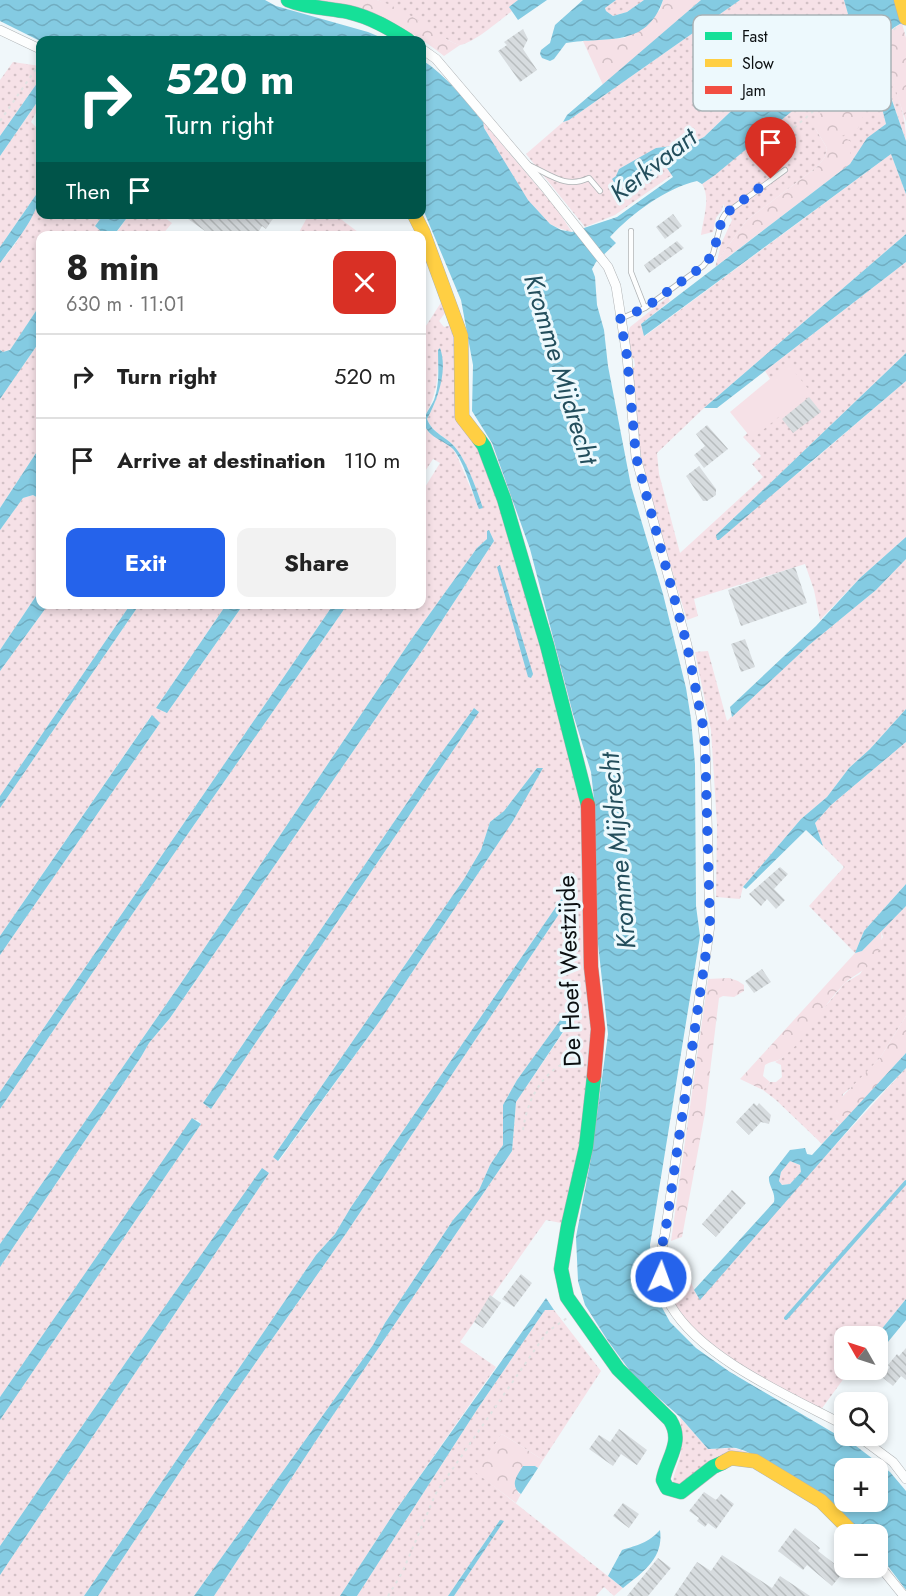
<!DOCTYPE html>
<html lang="en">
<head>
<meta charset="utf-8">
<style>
  body { margin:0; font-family:Jost,sans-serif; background:#f2f2f2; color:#222; height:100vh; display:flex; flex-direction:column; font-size:22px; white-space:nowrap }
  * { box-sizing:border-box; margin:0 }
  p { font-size:20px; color:#767676 }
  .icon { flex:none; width:33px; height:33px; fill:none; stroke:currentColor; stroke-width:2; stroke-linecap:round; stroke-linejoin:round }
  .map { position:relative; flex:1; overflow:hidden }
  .drawer { position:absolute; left:36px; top:231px; width:390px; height:378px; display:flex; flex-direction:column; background:#fff; border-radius:12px; box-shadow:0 3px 9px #0003 }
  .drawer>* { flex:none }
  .top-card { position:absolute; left:36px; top:36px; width:390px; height:183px; border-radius:12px; box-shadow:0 3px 9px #0003; background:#00695c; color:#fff; overflow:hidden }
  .needle { width:39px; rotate:309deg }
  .controls { position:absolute; left:834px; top:1326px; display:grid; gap:12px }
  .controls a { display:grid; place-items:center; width:54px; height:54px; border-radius:12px; background:#fff; box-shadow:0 3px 9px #0003; font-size:30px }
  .pin { position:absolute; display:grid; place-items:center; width:51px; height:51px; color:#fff; margin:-62px -26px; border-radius:50% 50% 50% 0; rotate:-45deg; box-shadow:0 0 6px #0007 }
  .pin .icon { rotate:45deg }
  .me { position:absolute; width:66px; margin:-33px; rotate:2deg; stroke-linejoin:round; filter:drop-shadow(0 0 4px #0008) }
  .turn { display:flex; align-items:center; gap:21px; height:126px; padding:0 30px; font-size:27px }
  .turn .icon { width:78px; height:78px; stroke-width:2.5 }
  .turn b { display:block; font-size:42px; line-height:51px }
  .then { display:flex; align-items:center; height:57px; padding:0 30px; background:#0003; gap:12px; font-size:22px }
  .round { display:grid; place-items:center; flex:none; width:63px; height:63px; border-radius:12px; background:#f2f2f2 }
  .overview { display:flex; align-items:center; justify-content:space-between; height:102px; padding:0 30px }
  h1 { font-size:36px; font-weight:700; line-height:45px }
  .action { display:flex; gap:12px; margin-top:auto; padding:12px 30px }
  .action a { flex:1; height:69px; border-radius:12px; background:#2563eb; color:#fff; font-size:24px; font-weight:700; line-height:69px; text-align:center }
  .action a+a { background:#f2f2f2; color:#222 }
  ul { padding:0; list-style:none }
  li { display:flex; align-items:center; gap:18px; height:84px; padding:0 30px; border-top:2px solid #e0e0e0 }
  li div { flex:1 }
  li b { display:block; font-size:22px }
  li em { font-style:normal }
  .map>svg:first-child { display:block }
  .grass { fill:url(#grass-dots); fill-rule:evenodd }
  .forest { fill:url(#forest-crowns) }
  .pitch { fill:#f6e1e7 }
  .water { fill:url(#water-waves); fill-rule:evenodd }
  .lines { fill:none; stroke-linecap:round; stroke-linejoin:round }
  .stream { stroke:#84cbe2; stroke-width:4 }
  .building { fill:url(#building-back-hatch) }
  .lane-casing { stroke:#afb3b5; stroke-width:6 }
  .street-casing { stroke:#afb3b5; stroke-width:10 }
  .fast-casing { stroke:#afb3b5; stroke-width:15 }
  .slow-casing { stroke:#afb3b5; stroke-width:15 }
  .jam-casing { stroke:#afb3b5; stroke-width:15 }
  .path { stroke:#e1e3e3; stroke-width:2; stroke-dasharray:3 4.5; stroke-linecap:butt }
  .lane { stroke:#fdfefe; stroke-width:4.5 }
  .street { stroke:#fdfefe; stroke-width:9 }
  .fast { stroke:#16e098; stroke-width:14 }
  .slow { stroke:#ffcf43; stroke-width:14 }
  .jam { stroke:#f24e42; stroke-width:14 }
  .route { stroke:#2563eb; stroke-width:10; stroke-dasharray:0 18 }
  .labels { text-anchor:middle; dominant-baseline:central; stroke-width:6; stroke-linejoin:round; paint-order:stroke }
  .street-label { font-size:24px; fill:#0b0f11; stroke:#edf9fd }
  .water-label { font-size:26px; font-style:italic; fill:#234e5c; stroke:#edf9fd }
  .key { fill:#edf9fd; stroke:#a9b3b6; stroke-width:1.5 }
  .key-label { font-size:16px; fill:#0b0f11 }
</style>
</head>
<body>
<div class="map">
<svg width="906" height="1596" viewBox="0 0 906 1596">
  <defs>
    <pattern id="grass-dots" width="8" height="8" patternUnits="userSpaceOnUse" patternTransform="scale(1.5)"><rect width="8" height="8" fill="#f6e1e7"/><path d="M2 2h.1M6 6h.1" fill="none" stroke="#d2c0c5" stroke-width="1.8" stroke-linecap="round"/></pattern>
    <pattern id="forest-crowns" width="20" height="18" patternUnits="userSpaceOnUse" patternTransform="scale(1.5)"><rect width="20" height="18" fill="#f6e1e7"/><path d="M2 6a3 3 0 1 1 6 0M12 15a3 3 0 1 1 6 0" fill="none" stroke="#d2c0c5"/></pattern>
    <pattern id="water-waves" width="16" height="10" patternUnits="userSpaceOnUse" patternTransform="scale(1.5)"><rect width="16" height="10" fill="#84cbe2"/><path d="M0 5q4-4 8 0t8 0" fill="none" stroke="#71adc1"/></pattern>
    <pattern id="building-back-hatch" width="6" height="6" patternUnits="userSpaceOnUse" patternTransform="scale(1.5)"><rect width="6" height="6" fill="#d7dcdf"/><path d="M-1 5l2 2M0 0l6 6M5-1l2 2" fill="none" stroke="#b7bcbe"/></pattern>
  </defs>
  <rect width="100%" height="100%" fill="#f0f7fa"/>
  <path class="grass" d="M377 0H518L510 7 512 11C500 20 474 43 460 45 452 45 394 6 377 0Z
    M616 0H644L627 12 613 16 606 11 605 8Z
    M740 0H844L848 14 750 93 704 137 690 144 656 148 619 181 626 184 660 166 665 165 672 175 615 215 585 227 526 154 563 122 569 120Z
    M855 59 864 60 872 68 886 124 867 139 850 164V142L815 128 827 148 825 157 817 167 747 220 717 261 721 244 732 220 723 204 722 210 716 218 713 232 701 235C703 219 711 198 702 184Z
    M13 62 40 66V79L0 136V80Z
    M881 67 890 72C898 95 906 117 906 141Z
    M40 98V105L31 122 40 131V189L0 247V156Z
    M483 122 556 208 572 232C564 230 557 228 550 224 524 205 502 156 484 128Z
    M891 154 906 194V234L704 408 657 453 659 474 680 553 763 477 752 464 761 456 743 437 784 401 765 371 906 262V353L716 535 801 471 906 381V537L860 578 820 620 814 590 805 564 694 599 698 616 687 620 658 525 637 440 630 371 635 366 634 359 628 353 627 335 630 327 668 297 670 301 641 324 645 336Z
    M40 201V214L104 215 95 226 106 235 40 236V305L11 349 3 352 0 350V263L16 243Z
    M309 214 345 215 342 220 362 235 297 236Z
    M129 215H161L172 223 162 235 114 236Z
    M444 298 448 309 439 321 444 327 452 325 456 334V417L482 454 508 520 585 792 594 1066 566 1224 546 1220 460 1342 496 1367 396 1510 340 1596H214L323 1430 512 1151 516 1102 575 1015 569 1009 517 1080 503 1105V1145L490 1165 479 1190 453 1220 385 1323 373 1345 194 1596H98L187 1461 347 1232 569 899 564 895 351 1207 335 1234 316 1255 84 1596H0V1575L269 1173 262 1169 126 1362 0 1546V1420L201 1124 198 1120 192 1119 0 1397V1267L141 1057 149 1043 170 1018 426 645 494 541 489 530 487 531V539L477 548 413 637 181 983 0 1244V1109L146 894 347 605 422 604V492L440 463 433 459 422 476V332ZM438 350C439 378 442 393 427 419 432 433 445 436 454 446 465 458 478 491 482 508H479L457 456 452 447 430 433 425 416C438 392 438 377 438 350ZM474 708 479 712 211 1109 203 1103 434 763ZM537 768 542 769 513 821 379 1022 279 1161 273 1157 464 879 481 850 490 822 504 811Z
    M40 341V447L0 508V399Z
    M33 495 40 499V590L0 650V530L23 498Z
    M906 559V709L870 749 849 768 827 797 801 819 743 887 740 899 716 897 717 825 711 730 695 652 708 651 727 721 809 645 876 590Z
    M48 605H130L0 796V671Z
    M139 605H226L156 708 167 713 243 605H333L0 1092V955L160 723 151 716 0 936V808Z
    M906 742V884L864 931 855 953 809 906 844 867 823 846 815 823 831 805Z
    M906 906V1016L880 1058 858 1082 843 1094 836 1121 841 1124 822 1144 776 1100 763 1090 770 1082H776L782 1077 781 1065 775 1062 782 1058 845 983 860 974 883 937 881 931Z
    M906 1068V1299L876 1336H844V1370H850L820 1411C779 1386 693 1345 672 1301 666 1288 667 1270 669 1256H684L688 1276 697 1296Z
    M790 1161 800 1165 801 1172 790 1184 782 1185 779 1181 781 1172Z
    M545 1310H554L601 1371 543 1460 502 1434 476 1472 623 1588 614 1596 604 1587 596 1596H454L503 1522 500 1520 448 1596H357L478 1408Z
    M680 1417 708 1449 733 1448 748 1452 725 1457 691 1485 673 1486C672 1476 678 1467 680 1457 683 1443 682 1431 680 1417Z"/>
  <path class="forest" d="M313 0H377C396 6 415 18 432 29 442 35 448 42 460 45L444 56C405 25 362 3 313 0Z
    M663 0H701L603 85 583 41 625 38 660 10Z
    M902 23 906 38V122L890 72C863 57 882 34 902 23Z
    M865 75 872 97 858 128 842 136 850 141V164L715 267 717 261 747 220 817 167 825 157 827 148 815 128 813 119 828 108H832Z
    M881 931C883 941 879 952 873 961 865 971 853 975 844 984 821 1007 808 1038 782 1058 776 1062 771 1061 765 1065L763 1076 770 1082 763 1090 740 1079 855 953 862 951Z
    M729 978 738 981 744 985V991L734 997 723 996 719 998 705 1113 682 1237 671 1241 708 979Z
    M906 1016V1053L841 1124 833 1117 832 1111 836 1103 880 1058Z
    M502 1434 543 1460 538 1468 535 1466H523L518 1493 521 1494 516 1503 475 1472Z"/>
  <path class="pitch" d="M788 364 810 391 752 439 730 412Z"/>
  <path class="water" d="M0 0H265L276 6 368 32 387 40 40 41 0 21Z
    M518 0H547L518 20 509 7Z
    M583 0H616L605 8 606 11 613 16 627 12 644 0H663C646 49 606 36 566 43L554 59 550 61 542 58 540 54 541 50 550 43 555 25Z
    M701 0H740L569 120 563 122 567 115Z
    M844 0H906L902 23C888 30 877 41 877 57L906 141V194L891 154 644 336 641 324 850 164 867 138 886 124 872 68 864 60 855 59 715 175 702 184 697 181C666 188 631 214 610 237L616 243 596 262 592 269 595 277 597 305 604 330 608 366 631 486 663 594 686 688 691 719 695 764 696 906 700 936 650 1245 653 1276 659 1302 670 1322 696 1348 730 1372 856 1446 890 1472 906 1491V1590L878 1553V1534H863C834 1503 800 1477 762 1459 753 1455 745 1450 736 1448 727 1447 717 1449 708 1449L680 1417 633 1375 608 1341 585 1305 578 1281 576 1237 591 1158 608 1034 597 935 595 808 591 772 573 714 530 549 492 443 472 411 473 365 461 300 422 207V60C446 75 465 100 483 122L484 128 528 200 550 224 561 230 572 232 617 217 673 177 665 165 660 166 626 184 619 181 615 184 612 179 616 176 619 169 656 148 690 144 704 137 750 93 848 14ZM844 1468H878V1502H844Z
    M40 79V98L0 156V136Z
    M40 189C41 213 14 244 0 263V247Z
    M104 214H129V215L114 235 106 236 95 226Z
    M906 234V262L717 408H704Z
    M40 305V341L0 399V350L3 352 10 350Z
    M440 348C448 370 438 399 427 419 432 433 445 436 454 446 466 459 477 490 483 508L479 509C472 492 465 463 453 449 445 441 430 438 425 426 422 416 430 409 434 400 440 384 438 367 438 350Z
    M906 353V381L719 540H717L716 535Z
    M40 447V472L38 476 40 499 33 495 23 498 0 530V508Z
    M489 530 494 541 426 645 170 1018 149 1043 141 1057 0 1267V1244L181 983 413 637 477 548 487 539V531Z
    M906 537V559L876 590 809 645 732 717 730 707 816 626 860 578Z
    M500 565 533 674 531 678 528 677 497 567Z
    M40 590V604L48 605 0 671V650Z
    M130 605H139L0 808V796Z
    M226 605H243L167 713 156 708Z
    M333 605H347L146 894 0 1109V1092Z
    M474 708 479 712 211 1109 203 1103 434 763Z
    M906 709V742L831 805 815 823 823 846 806 830 746 889 743 887 801 819 827 797 849 768 870 749Z
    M152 715 160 723 0 955V936Z
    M537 768H543L513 821 379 1022 278 1161 273 1157 464 879 481 850 490 822 504 811Z
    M906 884V906L862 951 855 953 864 931Z
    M564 895 569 899 347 1232 187 1461 98 1596H84L316 1255 335 1234 351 1207Z
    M569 1008 575 1014 516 1102 512 1151 323 1430 214 1596H194L373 1345 385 1323 453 1220 479 1190 490 1165 503 1145V1105L517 1080Z
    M906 1053V1068L870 1105 700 1300 694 1290 774 1202C776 1192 768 1186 769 1177L790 1150 805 1148 807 1154 812 1155ZM790 1161 800 1165 801 1172 790 1184 782 1185 779 1181 781 1172Z
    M192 1118 201 1124 0 1420V1397Z
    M262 1168 269 1173 0 1575V1546L126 1362Z
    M546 1298 554 1310H545L478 1408 357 1596H340L396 1510Z
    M906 1299V1320L878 1354V1336H876Z
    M523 1466H535L538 1468 521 1494C509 1485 517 1476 523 1466Z
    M500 1520 504 1521 454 1596H448Z
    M660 1530C664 1558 643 1572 623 1588L608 1576 622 1550C638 1545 648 1543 660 1530Z"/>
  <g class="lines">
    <path class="stream" d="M786 1318 906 1182"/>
  </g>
  <path class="building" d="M523 29 528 39 523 49 537 70 520 82 498 51 507 45 504 42Z
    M181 214H276L266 229 262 226 256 236H212Z
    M673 214 682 226 665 239 656 227Z
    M677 241 684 248 649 273 644 265Z
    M809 397 821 412 793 433 782 419Z
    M707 425 728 449 704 468 694 455 705 446 696 434Z
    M699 466 716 489V495L707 501H703L686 476Z
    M795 567 807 603 741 626 728 590Z
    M745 639 755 667 741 672 731 644Z
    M780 867 788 874 774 889 785 900 776 909 767 899 761 906 749 894Z
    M762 969 771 982 754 993 745 981Z
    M754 1103 757 1106 759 1103 771 1115 769 1124 761 1122 749 1135 736 1122Z
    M732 1190 746 1203 716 1237 702 1224Z
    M521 1274 532 1283 514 1307 502 1299Z
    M490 1295 501 1303 483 1328 474 1322Z
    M906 1348V1380L901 1376 893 1386 882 1377 890 1367 888 1365 897 1354 899 1356Z
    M619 1429 647 1450 637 1465 621 1454 613 1466 589 1449 599 1435 610 1442Z
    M704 1492 716 1500 721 1494 734 1504 716 1529 708 1523 705 1527 697 1521 699 1518 689 1511Z
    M623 1503 639 1514 629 1528 613 1516Z
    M795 1528 820 1548 818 1551 844 1571 832 1586 807 1565 803 1570 778 1551Z
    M722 1555 772 1588 780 1576 810 1596H674L697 1562 711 1571Z
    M658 1558 671 1568 648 1596H627Z"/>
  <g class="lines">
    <defs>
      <path id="lane" d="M529 165C551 175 566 189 589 178L600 191
        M631 231V272L645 308
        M620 319 645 308 703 266 713 254 722 219 725 214 785 170"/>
      <path id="street" d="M0 30 40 49
        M422 49 436 59 544 186 608 267 616 286 627 356 636 457 687 645 703 726 705 745 710 925 665 1234C659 1258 657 1284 671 1306 702 1359 791 1397 844 1425
        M858 1436 893 1462 906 1479
        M878 1564 904 1596"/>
      <path id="fast" d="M288 0C307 8 328 8 348 12 370 17 389 28 408 40
        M479 439 484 446 504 499 547 645 588 805
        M594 1076 586 1147 568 1226 561 1269 567 1297 618 1369 670 1420C684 1442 667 1458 663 1480L667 1488 681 1492 713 1467 722 1463"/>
      <path id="slow" d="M901 0 906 18
        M414 214 423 232 461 336 462 417 479 439
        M722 1463 731 1458 755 1461 821 1501 854 1534"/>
      <path id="jam" d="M588 805 591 967 598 1029 594 1076"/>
    </defs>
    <use href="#lane" class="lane-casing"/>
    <use href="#street" class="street-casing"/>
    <use href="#fast" class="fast-casing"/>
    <use href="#slow" class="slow-casing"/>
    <use href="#jam" class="jam-casing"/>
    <path class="path" d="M0 121 40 63
      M775 168 781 148 795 127 854 76 881 57C884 46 887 34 897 27
      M523 1130C528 1093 547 1065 585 1054
      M388 1596 402 1573 436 1493 547 1332 567 1318"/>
    <use href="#lane" class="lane"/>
    <use href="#street" class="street"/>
    <use href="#fast" class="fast"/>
    <use href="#slow" class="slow"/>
    <use href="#jam" class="jam"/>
  </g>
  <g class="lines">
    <path class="route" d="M661 1277 660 1252 665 1234 710 925 705 745 703 726 687 645 636 457 627 356 620 319 645 308 703 266 713 254 722 219 725 214 771 179"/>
  </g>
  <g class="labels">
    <g class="street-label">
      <text transform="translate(569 971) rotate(-92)">De Hoef Westzijde</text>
    </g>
    <g class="water-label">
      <text transform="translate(653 165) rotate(-38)">Kerkvaart</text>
      <text transform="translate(561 369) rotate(73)">Kromme Mijdrecht</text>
      <text transform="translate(618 851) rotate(-95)">Kromme Mijdrecht</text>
    </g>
  </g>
  <rect x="693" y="15" width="198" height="96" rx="9" class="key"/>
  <rect x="705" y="32" width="27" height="8" fill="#16e098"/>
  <rect x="705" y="59" width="27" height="8" fill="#ffcf43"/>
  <rect x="705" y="86" width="27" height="8" fill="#f24e42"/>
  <g class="key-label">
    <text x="742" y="42">Fast</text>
    <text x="742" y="69">Slow</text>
    <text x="742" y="96">Jam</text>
  </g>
</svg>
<div class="controls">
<a><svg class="needle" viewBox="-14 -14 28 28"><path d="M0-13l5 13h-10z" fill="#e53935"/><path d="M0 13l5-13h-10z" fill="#767676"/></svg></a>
<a><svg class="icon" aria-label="search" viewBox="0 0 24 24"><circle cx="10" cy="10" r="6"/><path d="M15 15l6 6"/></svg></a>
<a>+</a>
<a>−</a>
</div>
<div class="pin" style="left:771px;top:179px;background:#d93025"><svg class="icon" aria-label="arrive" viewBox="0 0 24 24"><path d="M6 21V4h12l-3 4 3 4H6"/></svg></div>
<svg class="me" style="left:661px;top:1277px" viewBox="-20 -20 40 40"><circle r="17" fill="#2563eb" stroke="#fff" stroke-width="3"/><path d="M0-11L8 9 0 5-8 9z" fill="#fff"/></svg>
<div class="top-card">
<div class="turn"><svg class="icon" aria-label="right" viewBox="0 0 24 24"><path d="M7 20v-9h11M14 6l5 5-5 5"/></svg><div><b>520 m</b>Turn right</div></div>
<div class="then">Then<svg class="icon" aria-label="arrive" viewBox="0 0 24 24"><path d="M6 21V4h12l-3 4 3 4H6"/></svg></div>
</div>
<section class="drawer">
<div class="overview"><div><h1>8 min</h1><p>630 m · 11:01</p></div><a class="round" style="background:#d93025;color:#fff"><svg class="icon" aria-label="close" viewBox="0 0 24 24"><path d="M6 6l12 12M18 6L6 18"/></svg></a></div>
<ul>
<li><svg class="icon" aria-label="right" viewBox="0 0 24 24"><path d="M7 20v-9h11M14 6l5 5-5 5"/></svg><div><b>Turn right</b></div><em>520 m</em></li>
<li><svg class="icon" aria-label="arrive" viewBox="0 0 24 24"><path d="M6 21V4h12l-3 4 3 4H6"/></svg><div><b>Arrive at destination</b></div><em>110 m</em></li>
</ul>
<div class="action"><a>Exit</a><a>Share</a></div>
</section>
</div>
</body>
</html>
